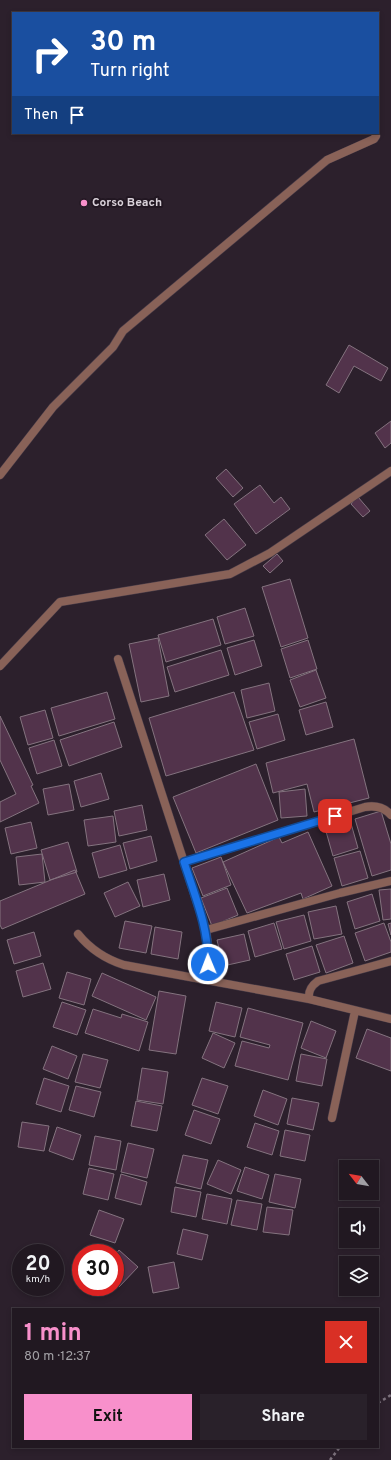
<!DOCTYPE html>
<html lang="en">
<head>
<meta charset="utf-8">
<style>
  body { margin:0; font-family:Overpass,sans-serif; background:#29212a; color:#f1f3f6; height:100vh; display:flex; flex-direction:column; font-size:15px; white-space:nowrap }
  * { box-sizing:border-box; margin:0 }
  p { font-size:13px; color:#a2a0a5 }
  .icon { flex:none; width:22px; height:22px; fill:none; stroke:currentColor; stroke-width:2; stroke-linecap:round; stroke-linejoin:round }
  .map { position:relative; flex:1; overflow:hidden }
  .drawer { position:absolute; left:12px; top:1308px; width:367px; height:140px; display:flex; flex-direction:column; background:#211821; border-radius:0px; box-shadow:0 2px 6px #0003,0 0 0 1px #3e373f }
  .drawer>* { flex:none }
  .top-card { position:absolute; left:12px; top:12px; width:367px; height:122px; border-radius:0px; box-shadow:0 2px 6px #0003,0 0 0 1px #3e373f; background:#1a4fa0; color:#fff; overflow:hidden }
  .needle { width:26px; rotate:301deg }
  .tools { position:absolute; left:339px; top:1160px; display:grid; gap:8px }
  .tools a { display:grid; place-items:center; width:40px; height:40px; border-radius:0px; background:#211821; box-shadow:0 2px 6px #0003,0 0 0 1px #3e373f; font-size:20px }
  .speed { position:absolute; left:12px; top:1244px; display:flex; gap:8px; font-size:20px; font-weight:700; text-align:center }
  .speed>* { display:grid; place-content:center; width:52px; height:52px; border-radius:50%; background:#211821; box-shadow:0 2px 6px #0003,0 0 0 1px #3e373f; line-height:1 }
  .speed small { font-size:10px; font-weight:400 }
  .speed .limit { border:6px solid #d22; background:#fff; color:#111 }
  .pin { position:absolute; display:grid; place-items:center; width:34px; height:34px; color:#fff; margin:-17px; border-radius:8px; box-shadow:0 2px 6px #0006 }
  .me { position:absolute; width:44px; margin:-22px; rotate:359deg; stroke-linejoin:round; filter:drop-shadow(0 0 3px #0008) }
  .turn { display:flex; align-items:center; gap:14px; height:84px; padding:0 12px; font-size:18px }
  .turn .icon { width:52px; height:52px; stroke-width:2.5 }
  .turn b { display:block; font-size:28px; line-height:34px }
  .then { display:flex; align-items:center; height:38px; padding:0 12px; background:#0003; gap:8px; font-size:15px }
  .round { display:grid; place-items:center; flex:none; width:42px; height:42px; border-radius:0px; background:#29212a }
  .head { display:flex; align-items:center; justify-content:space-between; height:68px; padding:0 12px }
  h1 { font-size:24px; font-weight:700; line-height:30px; color:#f890cb }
  .primary-button { display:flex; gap:8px; margin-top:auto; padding:8px 12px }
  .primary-button a { flex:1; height:46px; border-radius:0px; background:#f890cb; color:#111; font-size:16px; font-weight:700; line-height:46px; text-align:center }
  .primary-button a+a { background:#29212a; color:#f1f3f6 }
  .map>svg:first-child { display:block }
  .building { fill:#52334b; stroke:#84737f }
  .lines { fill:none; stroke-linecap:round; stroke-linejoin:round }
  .minor-casing { stroke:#483c48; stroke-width:9 }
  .path { stroke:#7c717c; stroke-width:2.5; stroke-dasharray:3 3; stroke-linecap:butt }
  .minor { stroke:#896258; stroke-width:8 }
  .route-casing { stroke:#114b97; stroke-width:10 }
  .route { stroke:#1a73e8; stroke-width:7 }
  .poi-dot { fill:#f890cb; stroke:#221722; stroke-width:1.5 }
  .labels { text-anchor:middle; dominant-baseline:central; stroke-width:4; stroke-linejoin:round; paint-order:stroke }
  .poi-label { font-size:12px; font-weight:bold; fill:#dad2da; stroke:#221722; text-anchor:start }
</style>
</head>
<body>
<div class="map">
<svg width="391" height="1460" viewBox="0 0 391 1460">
  <rect width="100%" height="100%" fill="#2c202c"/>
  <path class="building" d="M349 345 388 368 381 381 354 366 339 393 326 385Z
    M391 421V443L385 448 375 433Z
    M226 469 243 488 233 497 216 478Z
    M260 485 274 503 281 497 290 509 256 534 234 504Z
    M358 497 370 511 363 517 351 504Z
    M224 519 246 545 227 560 205 535Z
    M277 554 283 561 270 573 263 566Z
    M290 579 308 638 281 647 262 587Z
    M245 608 254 636 225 644 217 617Z
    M213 619 221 645 166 662 158 635Z
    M158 638 169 696 141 702 129 644Z
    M254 640 262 666 235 675 227 648Z
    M308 640 317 669 290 678 281 649Z
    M221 650 229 675 175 692 167 667Z
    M316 670 326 698 300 707 290 680Z
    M269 683 275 711 247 718 241 690Z
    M107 692 115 719 59 736 51 708Z
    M234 692 254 750 166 776 149 718Z
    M326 702 333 727 306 735 299 710Z
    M45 710 53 738 28 745 20 717Z
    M278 714 285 740 257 749 249 722Z
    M0 716 33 785 31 786 39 803 0 822V802L16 794 0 760Z
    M114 722 122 747 69 766 60 740Z
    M354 739 369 798 314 812 307 784 273 793 266 763Z
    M54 740 62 766 37 774 29 748Z
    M256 764 278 820 196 853 173 797Z
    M101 773 109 799 81 807 74 781Z
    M69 784 74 810 48 815 43 789Z
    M305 789 307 816 281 818 279 792Z
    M142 805 147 830 119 836 114 811Z
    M381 811 391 844V870L372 876 355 819Z
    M113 816 116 842 88 846 84 820Z
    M350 820 358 848 333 856 325 828Z
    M31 822 37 848 11 854 5 828Z
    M308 832 332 886 303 899 301 893 247 913 223 862 279 837 282 843Z
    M151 836 157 861 130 869 123 843Z
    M68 842 77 872 50 880 41 850Z
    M120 845 127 870 99 878 92 853Z
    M360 851 368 878 342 886 334 858Z
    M42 854 45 882 19 885 16 857Z
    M221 857 231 885 203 896 192 868Z
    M75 870 85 894 2 929 0 925V901Z
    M164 874 170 900 143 907 137 880Z
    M128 882 140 906 115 917 104 893Z
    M227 888 238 915 212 926 201 898Z
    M391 889V919L383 920 379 890Z
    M372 894 380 921 355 929 347 902Z
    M336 906 342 934 314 939 308 912Z
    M304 915 311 941 284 949 276 922Z
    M125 921 152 926 146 953 119 948Z
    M274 923 282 949 255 957 248 931Z
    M384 923 391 942V952L365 961 355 933Z
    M391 923V935L388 924Z
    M155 927 182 932 178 959 151 954Z
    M34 932 41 956 14 964 7 940Z
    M244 934 250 960 223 966 217 940Z
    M344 936 353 963 326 973 316 945Z
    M312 946 320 972 294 980 286 954Z
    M43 963 51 989 23 997 16 971Z
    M67 972 91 979 84 1005 59 998Z
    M102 973 156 997 146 1020 92 996Z
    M159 991 186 996 176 1054 149 1050Z
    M62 1002 86 1010 77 1035 53 1027Z
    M216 1002 242 1008 235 1037 209 1031Z
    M248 1008 303 1023 288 1080 235 1066 242 1041 269 1048 270 1045 240 1037Z
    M93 1009 121 1018 122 1014 148 1022 139 1051 85 1033Z
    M311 1021 336 1031 326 1058 301 1048Z
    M367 1029 391 1038V1071L356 1058Z
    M213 1033 235 1043 224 1068 202 1058Z
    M52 1046 77 1056 68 1079 43 1069Z
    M83 1054 108 1060 100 1088 75 1082Z
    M301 1054 327 1059 322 1086 296 1081Z
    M142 1068 168 1072 163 1104 137 1100Z
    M44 1078 69 1086 61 1112 36 1104Z
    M202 1078 228 1086 218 1114 192 1105Z
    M76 1086 101 1092 94 1117 69 1110Z
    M263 1090 287 1099 278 1125 254 1116Z
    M292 1098 319 1103 313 1130 287 1124Z
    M136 1101 162 1106 157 1131 131 1126Z
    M194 1110 220 1119 211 1144 185 1135Z
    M22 1122 49 1126 44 1151 18 1147Z
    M255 1123 279 1131 272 1155 247 1147Z
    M57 1127 81 1135 73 1160 49 1151Z
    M285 1130 310 1135 305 1161 280 1156Z
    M95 1136 121 1141 116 1170 89 1165Z
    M128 1143 154 1149 147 1178 121 1172Z
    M183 1155 208 1160 201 1189 176 1183Z
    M218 1160 241 1170 231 1194 207 1184Z
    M245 1167 269 1175 262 1199 237 1191Z
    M89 1168 114 1174 108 1200 83 1194Z
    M121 1174 147 1182 141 1205 115 1198Z
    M275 1174 301 1179 295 1208 269 1202Z
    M175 1187 201 1192 196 1217 171 1212Z
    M207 1194 232 1199 227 1224 202 1219Z
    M237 1200 262 1204 257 1230 231 1225Z
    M267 1207 293 1210 289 1235 263 1232Z
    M99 1210 124 1219 115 1243 90 1235Z
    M183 1229 208 1235 202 1260 177 1254Z
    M119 1250 138 1267 119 1287 115 1284V1255Z
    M174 1262 179 1288 153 1293 148 1267Z"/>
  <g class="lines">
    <defs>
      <path id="minor" d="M0 475 53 407 113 347 123 331 327 160 374 139 376 136
        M118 659 206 930 209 953 206 980
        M0 666 60 602 230 574 270 553 391 471
        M184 862 365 807C376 805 384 807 391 815
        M206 930 340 893 391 881
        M78 934C91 950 105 959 124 965L309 999 391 1019
        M309 999C308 991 311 986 318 981L391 961
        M332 1118 355 1011"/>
    </defs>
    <use href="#minor" class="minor-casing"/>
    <path class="path" d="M378 1403 391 1395
      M330 1460 340 1447"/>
    <use href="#minor" class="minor"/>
  </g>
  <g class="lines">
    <defs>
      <path id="route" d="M208 964C209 929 195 896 184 862L335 816"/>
    </defs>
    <use href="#route" class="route-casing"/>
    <use href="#route" class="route"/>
  </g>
  <circle class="poi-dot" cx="84" cy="203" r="4"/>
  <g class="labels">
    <g class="poi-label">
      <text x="92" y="203">Corso Beach</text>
    </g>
  </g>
</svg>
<div class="tools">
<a><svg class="needle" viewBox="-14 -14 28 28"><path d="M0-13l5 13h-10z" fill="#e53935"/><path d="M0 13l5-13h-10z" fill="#a2a0a5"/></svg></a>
<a><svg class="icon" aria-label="sound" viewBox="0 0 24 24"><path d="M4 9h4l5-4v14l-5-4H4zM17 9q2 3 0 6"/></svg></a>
<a><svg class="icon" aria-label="layers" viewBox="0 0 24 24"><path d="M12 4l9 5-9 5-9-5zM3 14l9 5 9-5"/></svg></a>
</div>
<div class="speed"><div>20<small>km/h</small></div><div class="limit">30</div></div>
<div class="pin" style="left:335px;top:816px;background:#d93025"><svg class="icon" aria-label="arrive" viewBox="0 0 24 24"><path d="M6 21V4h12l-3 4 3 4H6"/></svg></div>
<svg class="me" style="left:208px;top:964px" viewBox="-20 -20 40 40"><circle r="17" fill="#1a73e8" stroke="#fff" stroke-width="3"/><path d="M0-11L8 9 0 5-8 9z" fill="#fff"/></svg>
<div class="top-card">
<div class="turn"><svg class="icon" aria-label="right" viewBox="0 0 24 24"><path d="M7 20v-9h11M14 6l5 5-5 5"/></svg><div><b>30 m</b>Turn right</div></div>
<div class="then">Then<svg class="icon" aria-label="arrive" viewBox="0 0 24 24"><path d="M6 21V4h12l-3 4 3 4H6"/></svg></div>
</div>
<section class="drawer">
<div class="head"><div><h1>1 min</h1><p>80 m · 12:37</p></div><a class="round" style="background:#d93025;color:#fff"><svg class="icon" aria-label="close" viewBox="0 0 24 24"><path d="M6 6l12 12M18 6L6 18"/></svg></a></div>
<div class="primary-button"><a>Exit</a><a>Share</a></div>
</section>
</div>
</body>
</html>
